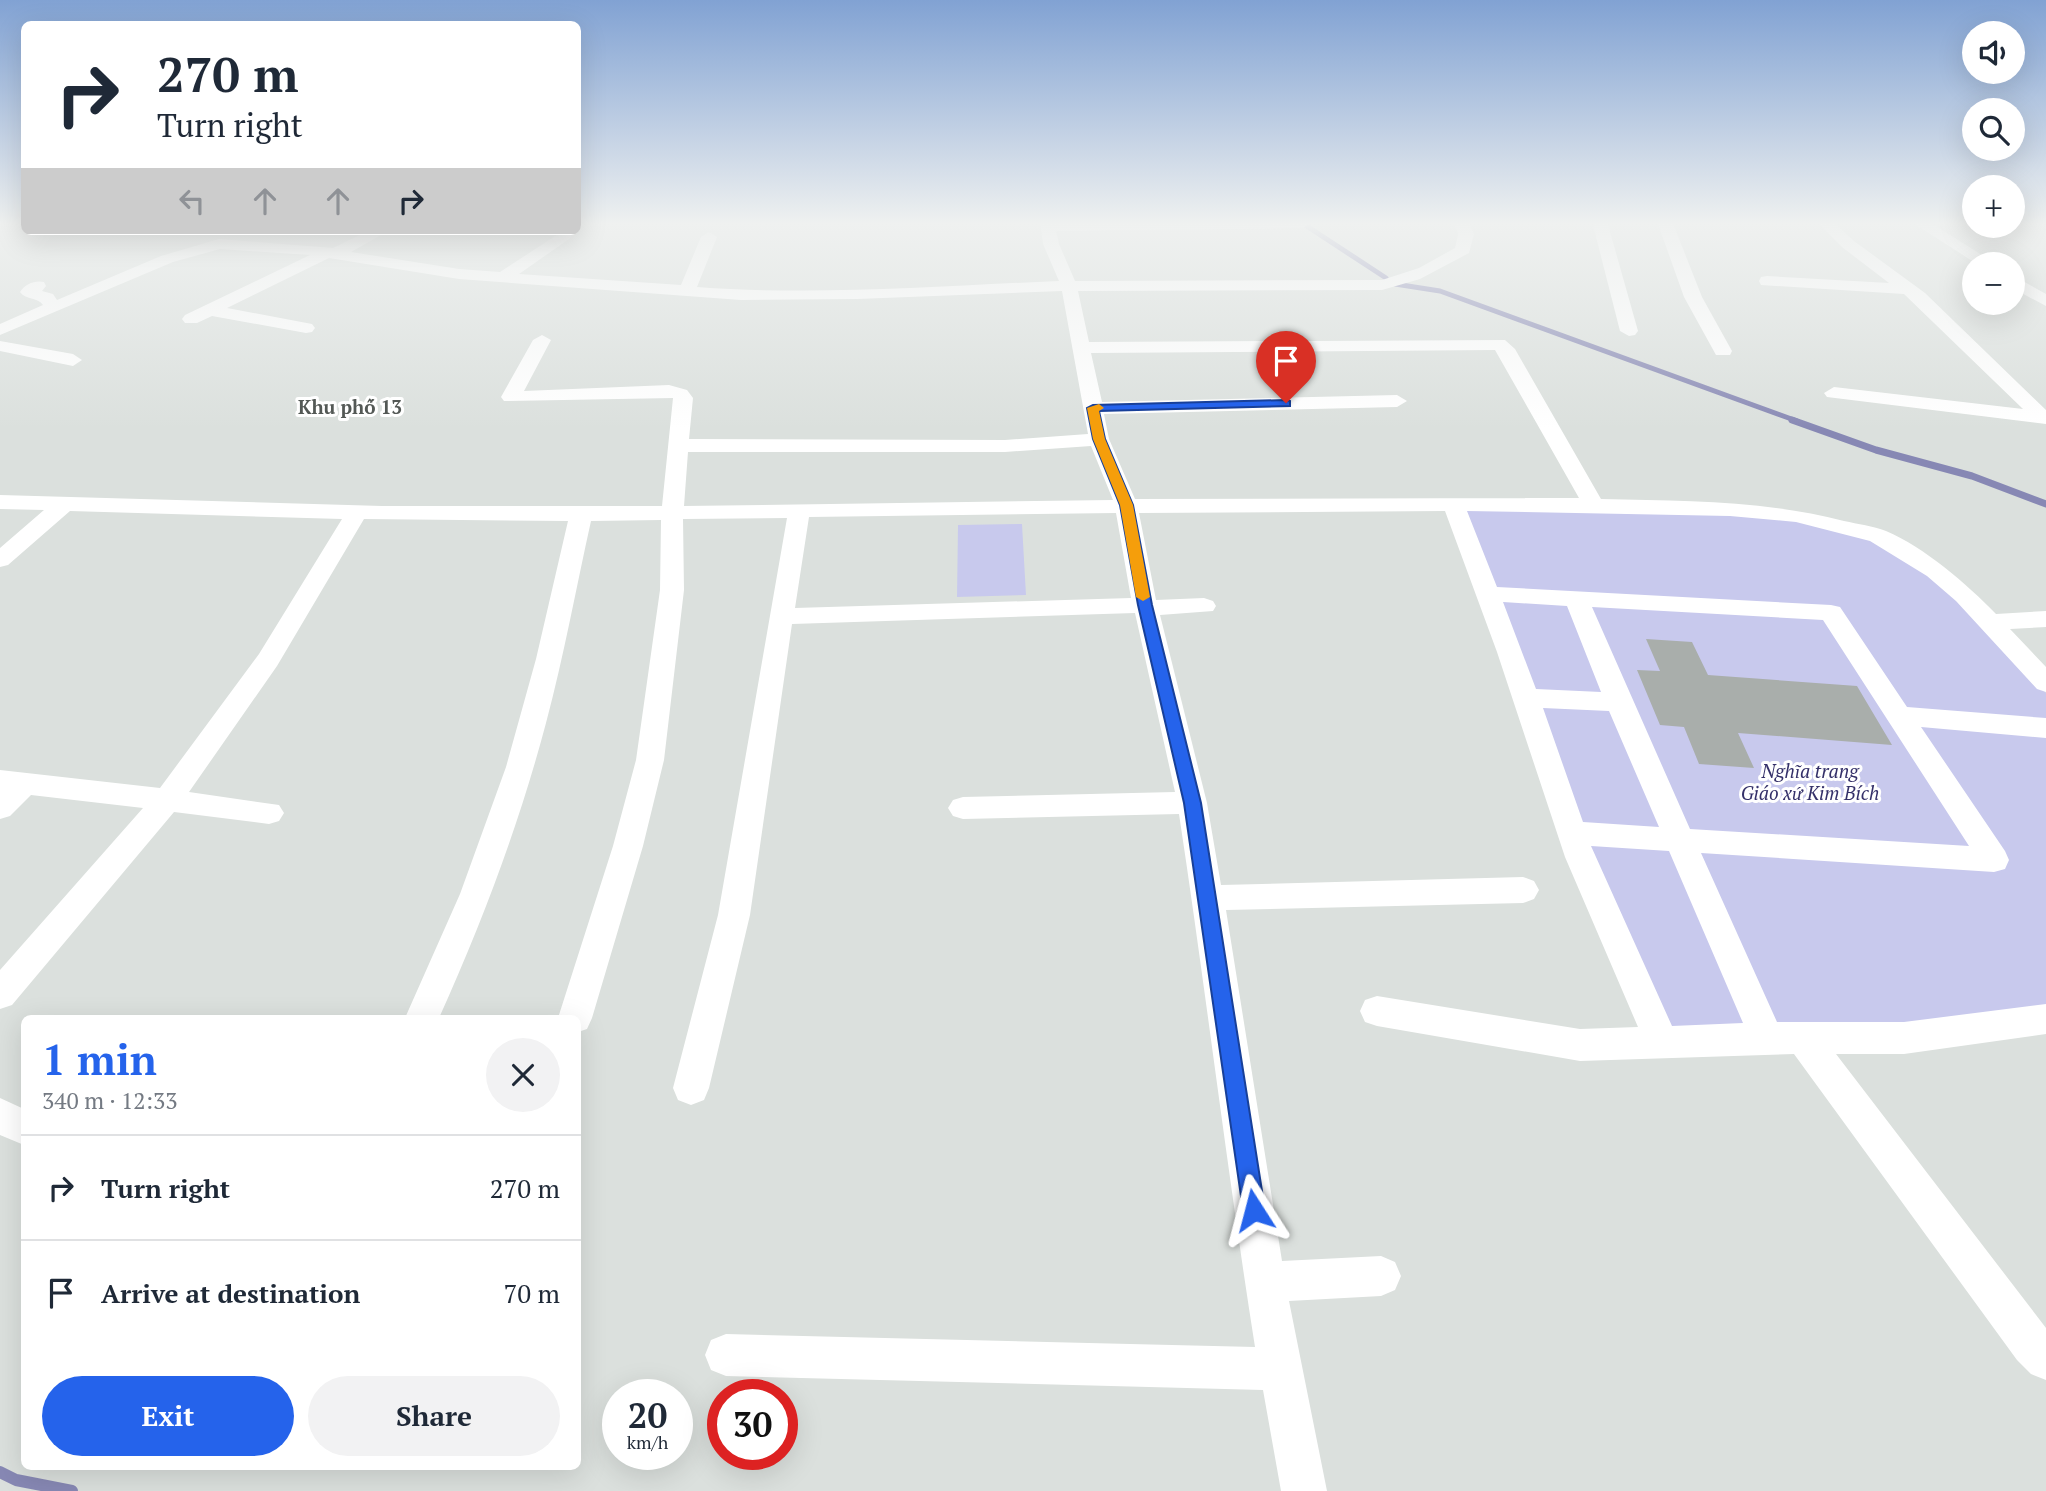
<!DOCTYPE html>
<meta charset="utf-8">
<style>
body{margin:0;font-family:"PT Serif",serif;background:#f2f2f3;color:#1f2937;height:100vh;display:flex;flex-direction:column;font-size:26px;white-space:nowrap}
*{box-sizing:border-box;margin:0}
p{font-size:23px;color:#747a83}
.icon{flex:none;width:38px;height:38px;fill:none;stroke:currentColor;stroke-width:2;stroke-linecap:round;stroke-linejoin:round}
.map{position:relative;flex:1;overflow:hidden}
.sheet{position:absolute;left:21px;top:1015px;width:560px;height:455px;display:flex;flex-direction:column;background:#fff;border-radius:10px;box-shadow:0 7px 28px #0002}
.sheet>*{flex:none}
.top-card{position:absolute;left:21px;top:21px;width:560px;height:214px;border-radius:10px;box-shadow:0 7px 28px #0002;background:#fff;color:#1f2937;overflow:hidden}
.fabs{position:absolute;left:1962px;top:21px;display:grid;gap:14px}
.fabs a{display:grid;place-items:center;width:63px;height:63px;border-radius:50%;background:#fff;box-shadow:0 7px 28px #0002;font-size:35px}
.speed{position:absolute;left:602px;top:1379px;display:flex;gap:14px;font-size:35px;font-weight:700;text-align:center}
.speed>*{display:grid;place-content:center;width:91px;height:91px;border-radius:50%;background:#fff;box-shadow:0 7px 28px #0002;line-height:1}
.speed small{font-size:18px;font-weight:400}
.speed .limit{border:10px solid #d22;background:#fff;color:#111}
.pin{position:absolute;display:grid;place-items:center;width:60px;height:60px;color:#fff;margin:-72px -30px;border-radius:50% 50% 50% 0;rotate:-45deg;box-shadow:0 0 7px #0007}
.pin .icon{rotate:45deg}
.me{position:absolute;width:77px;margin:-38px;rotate:351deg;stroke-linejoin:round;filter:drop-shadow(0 0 5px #0008)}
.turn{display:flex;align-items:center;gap:24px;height:147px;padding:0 21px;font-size:32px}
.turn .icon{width:91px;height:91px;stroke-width:2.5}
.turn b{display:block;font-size:49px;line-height:60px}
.lanes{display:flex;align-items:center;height:66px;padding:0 21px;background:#0003;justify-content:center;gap:35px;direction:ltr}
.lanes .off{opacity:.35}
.round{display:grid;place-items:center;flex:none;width:74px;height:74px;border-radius:37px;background:#f2f2f3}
.head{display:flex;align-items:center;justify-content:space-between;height:119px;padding:0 21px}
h1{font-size:42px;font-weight:700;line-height:52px;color:#2563eb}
.button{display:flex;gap:14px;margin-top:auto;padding:14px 21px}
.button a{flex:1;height:80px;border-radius:42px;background:#2563eb;color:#fff;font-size:28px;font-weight:700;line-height:80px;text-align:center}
.button a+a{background:#f2f2f3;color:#1f2937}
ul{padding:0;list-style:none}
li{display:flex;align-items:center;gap:21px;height:105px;padding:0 21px;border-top:2px solid #e0e1e3}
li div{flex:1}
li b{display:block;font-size:26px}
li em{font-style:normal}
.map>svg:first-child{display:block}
</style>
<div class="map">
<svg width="2046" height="1491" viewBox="0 0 2046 1491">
<rect width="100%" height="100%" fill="#dbe0dd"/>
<g fill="#c8c9ed">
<path d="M1463 508 1597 509 1796 519 1874 539 1930 573 1997 637 2046 693V1006L1895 1026 1664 1031 1586 855Z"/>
<path d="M1022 524 1026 595 957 597 958 525Z"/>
</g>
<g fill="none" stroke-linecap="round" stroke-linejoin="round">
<g stroke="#8788b4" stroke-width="5">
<path d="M1299 221 1386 278"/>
<path d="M1395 284 1440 291 1797 421"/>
</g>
<path stroke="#8788b4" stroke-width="7" d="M1792 420 1876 450 1972 476 2046 504"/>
<path stroke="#8788b4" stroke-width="12" d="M0 1472 16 1480 72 1491"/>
</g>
<path fill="#a9aeab" d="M1646 639 1692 642 1708 675 1857 686 1892 745 1738 733 1754 768 1699 764 1684 727 1660 725 1637 670 1660 671Z"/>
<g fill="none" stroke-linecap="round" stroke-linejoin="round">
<g fill="#fff" fill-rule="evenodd">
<path d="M1040 221H1309L1311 223 1303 228 1056 231 1059 244 1075 281 1382 280 1419 268 1455 248 1458 234 1453 221H1468L1474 234 1469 253 1420 279 1382 290 1078 291 1089 342 1505 340 1515 349 1601 499C1685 501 1763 500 1844 521 1858 524 1873 526 1886 531 1924 547 1967 584 1996 614L2046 611V627L2010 629 2046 667V692L2037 689 1956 601 1927 576 1870 541 1796 522 1730 516 1467 511 1497 587 1831 605 1840 607 1907 707 2046 718V738L1921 727 2005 851 2009 860 2005 869 1994 872 1701 853 1777 1022H1904L2046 1004V1034L1904 1054H1836L2046 1328V1380L2031 1374 2017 1360 1794 1054 1580 1061 1377 1026 1365 1022 1360 1011 1365 1000 1377 996 1580 1029 1638 1027 1565 857 1497 652 1445 511 1139 513 1156 600 1204 598 1213 601 1216 606 1213 611 1160 615 1207 803 1221 885 1523 877 1534 881 1539 890 1534 899 1523 903 1226 910 1282 1261 1381 1256 1395 1262 1401 1276 1395 1290 1381 1296 1289 1301 1327 1491H1281L1263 1390 726 1376 711 1370 705 1355 711 1340 726 1334 1255 1347C1227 1170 1206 992 1179 814L963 819 953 816 948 808 953 800 963 797 1175 792 1135 613 792 624 750 915 709 1088 704 1100 691 1105 678 1100 673 1088 718 915 787 518 683 519 684 590 664 760 643 846 592 1018 587 1029 578 1032V1018H558L613 846 636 760 660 590 661 520 591 521C576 588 564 656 546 723 519 825 482 923 439 1018H405L460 894 506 767 536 659 568 521 364 519 277 666 189 792 279 805 284 813 279 821 269 824 174 812 12 1005 0 1009V970L143 808 31 795 10 816 0 819V770L160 788 259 654 342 519 70 511 8 565 0 567V548L44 510 0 509V495L382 506H662L673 398 504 401 501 397 533 340 542 335 551 340 524 391 669 385 687 390 693 398 689 439 1005 440 1088 434 1062 291 857 299 741 300 459 279 329 258 227 308 312 324 315 328 312 332 306 333 212 316 197 323H185L182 319 185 315 310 255 220 249 173 262 0 335V324L43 305C38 297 25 300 20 292 25 284 35 280 44 282L46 286 42 291 53 294 57 300 161 256 219 239 333 248 368 231H388L351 252 459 269 500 272 563 231 571 236 569 239 519 274 681 285 701 237 709 232 717 237 697 287C817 296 939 286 1059 281L1043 244ZM1495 350 1579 498 1135 499 1109 439 1104 414 1397 407 1407 401 1397 395 1102 402 1091 353ZM1091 446 1113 500 684 506 688 452H1005ZM1116 513 1131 598 795 608 809 517ZM1503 602 1567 606 1601 692 1536 689ZM1592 607 1823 620 1969 846 1690 829ZM1543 708 1609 711 1659 827 1583 822ZM1591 846 1669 851 1743 1023 1672 1026Z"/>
<path d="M1592 221H1607L1638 331 1635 335 1629 336 1620 331Z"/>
<path d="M1657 221H1672L1702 297 1732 351 1730 355H1716L1684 297Z"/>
<path d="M1816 221H1832L1854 241 1925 293 2046 410V424L1827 397 1824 393 1834 387 2023 409 1904 294 1761 285 1759 281 1761 277 1767 276 1889 283 1842 247Z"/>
<path d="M1910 221H1928L1996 264H1977Z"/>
<path d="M2012 275 2046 294V306L2012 288Z"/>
<path d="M0 341 73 354 82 360 73 366 0 351Z"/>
<path d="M0 1098 24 1109V1145L0 1135Z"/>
</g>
</g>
<linearGradient id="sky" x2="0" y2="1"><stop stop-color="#81a2d3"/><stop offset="0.52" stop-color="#eff1f0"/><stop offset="1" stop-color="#eff1f0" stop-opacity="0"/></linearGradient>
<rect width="2046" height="429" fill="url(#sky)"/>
<path fill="#2563eb" stroke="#184099" stroke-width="2" d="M1286 400 1290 401V406L1099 411 1105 439 1133 505 1152 605 1201 803 1265 1210 1262 1218 1254 1221 1246 1218 1243 1210 1184 803 1138 605 1120 505 1093 439 1087 408 1093 405Z"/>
<path fill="#f59e0b" d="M1099 404 1104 408 1099 411 1105 439 1133 505 1150 597 1143 601 1136 597 1120 505 1093 439 1087 408Z"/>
<g text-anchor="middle" stroke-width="6" stroke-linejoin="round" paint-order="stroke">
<g font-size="19" font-weight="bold" fill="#535855" stroke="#fff">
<text x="350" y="414">Khu phố 13</text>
</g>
<g font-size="19" font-style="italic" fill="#343069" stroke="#fff">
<text x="1810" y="778">Nghĩa trang<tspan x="1810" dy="22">Giáo xứ Kim Bích</tspan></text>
</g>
</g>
</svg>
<div class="fabs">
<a><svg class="icon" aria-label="sound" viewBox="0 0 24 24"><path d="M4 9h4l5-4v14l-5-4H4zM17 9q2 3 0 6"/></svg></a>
<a><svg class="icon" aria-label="search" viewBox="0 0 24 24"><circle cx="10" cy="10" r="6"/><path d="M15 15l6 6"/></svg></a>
<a>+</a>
<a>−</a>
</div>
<div class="speed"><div>20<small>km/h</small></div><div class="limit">30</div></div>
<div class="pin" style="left:1286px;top:403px;background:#d93025"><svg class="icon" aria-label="arrive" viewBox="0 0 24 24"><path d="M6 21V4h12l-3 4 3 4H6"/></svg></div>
<svg class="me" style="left:1254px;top:1210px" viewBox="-20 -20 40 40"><path d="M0-17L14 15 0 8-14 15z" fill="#2563eb" stroke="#fff" stroke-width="4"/></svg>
<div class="top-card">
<div class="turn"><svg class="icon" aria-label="right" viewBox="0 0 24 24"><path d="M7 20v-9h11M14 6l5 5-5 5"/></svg><div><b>270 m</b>Turn right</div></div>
<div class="lanes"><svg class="icon off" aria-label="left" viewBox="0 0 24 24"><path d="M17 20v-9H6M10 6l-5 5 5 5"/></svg><svg class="icon off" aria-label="ahead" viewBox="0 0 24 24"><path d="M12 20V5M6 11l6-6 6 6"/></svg><svg class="icon off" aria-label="ahead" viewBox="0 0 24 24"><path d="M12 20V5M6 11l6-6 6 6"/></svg><svg class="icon" aria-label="right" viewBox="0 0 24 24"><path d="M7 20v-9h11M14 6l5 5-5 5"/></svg></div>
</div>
<section class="sheet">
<div class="head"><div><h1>1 min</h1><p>340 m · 12:33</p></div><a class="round"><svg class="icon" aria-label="close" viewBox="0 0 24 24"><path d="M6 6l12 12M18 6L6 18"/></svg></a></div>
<ul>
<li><svg class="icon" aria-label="right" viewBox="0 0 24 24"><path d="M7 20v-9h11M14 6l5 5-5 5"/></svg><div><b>Turn right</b></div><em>270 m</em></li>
<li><svg class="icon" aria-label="arrive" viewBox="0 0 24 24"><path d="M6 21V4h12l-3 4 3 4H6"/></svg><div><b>Arrive at destination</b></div><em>70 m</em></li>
</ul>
<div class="button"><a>Exit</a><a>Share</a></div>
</section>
</div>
